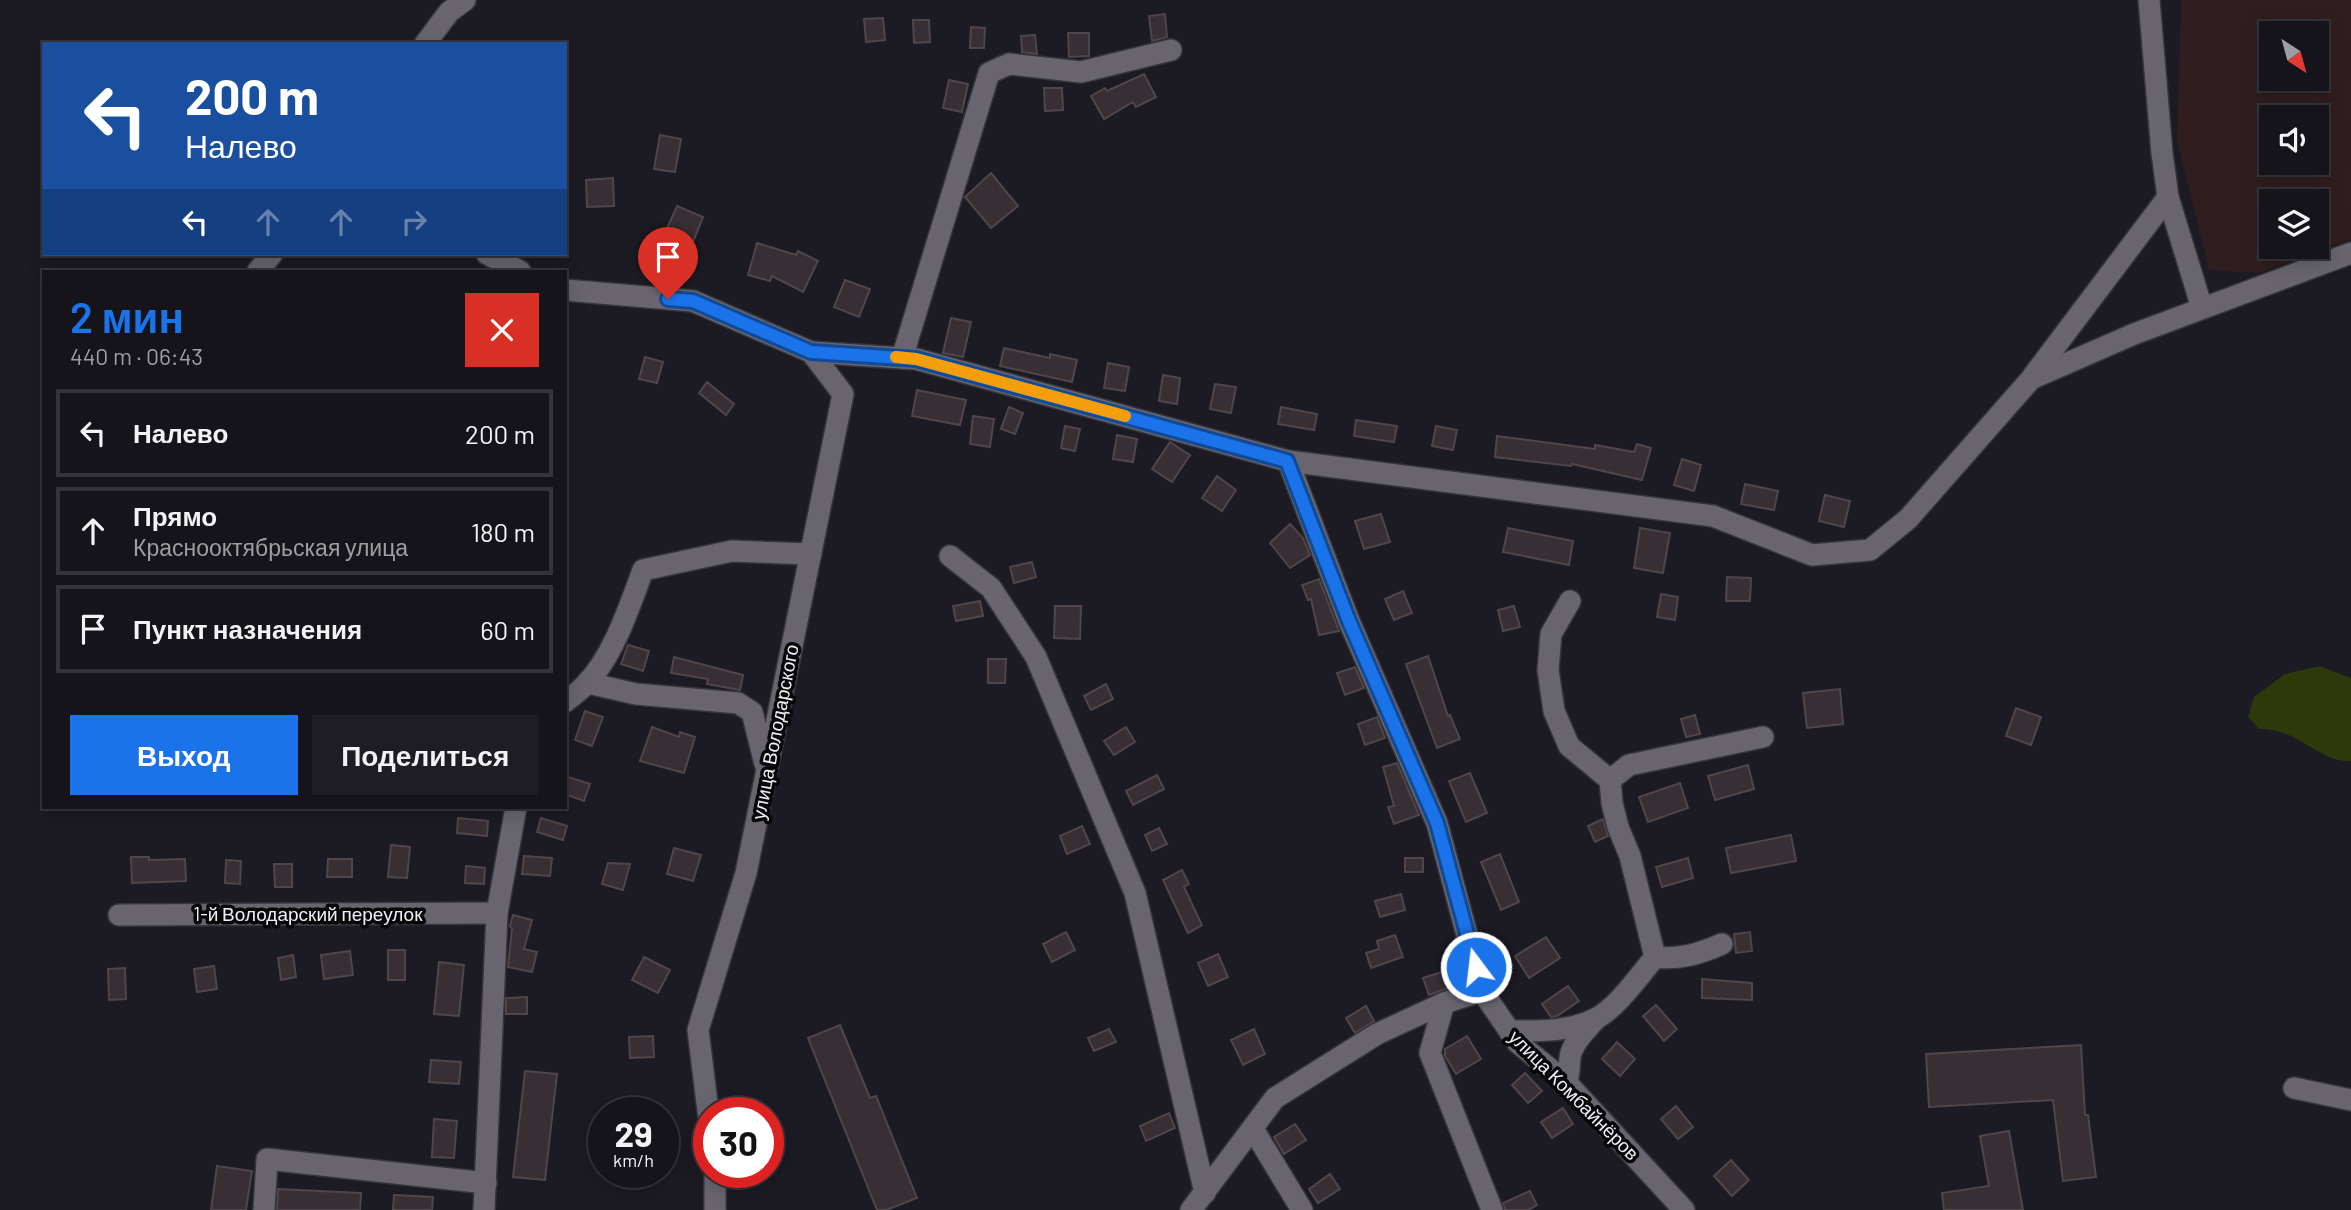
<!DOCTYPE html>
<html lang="ru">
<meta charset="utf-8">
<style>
body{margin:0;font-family:Barlow,sans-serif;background:#1e1d23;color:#f1f3f6;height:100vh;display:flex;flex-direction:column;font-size:26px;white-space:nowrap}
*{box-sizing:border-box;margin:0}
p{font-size:23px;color:#9d9ea2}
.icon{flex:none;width:38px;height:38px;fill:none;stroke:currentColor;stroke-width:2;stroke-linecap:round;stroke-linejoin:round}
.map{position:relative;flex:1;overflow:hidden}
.side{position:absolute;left:42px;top:270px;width:525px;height:539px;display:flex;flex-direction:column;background:#15141a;border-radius:0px;box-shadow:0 4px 18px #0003,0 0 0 2px #343339}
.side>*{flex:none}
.hud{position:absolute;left:42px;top:42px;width:525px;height:214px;border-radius:0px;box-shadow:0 4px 18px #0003,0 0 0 2px #343339;background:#1a4fa0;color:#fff;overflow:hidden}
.needle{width:46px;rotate:144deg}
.controls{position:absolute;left:2259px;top:21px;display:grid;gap:14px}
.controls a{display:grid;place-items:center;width:70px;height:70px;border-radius:0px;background:#15141a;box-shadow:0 4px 18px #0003,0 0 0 2px #343339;font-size:35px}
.speed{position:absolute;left:588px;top:1097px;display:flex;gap:14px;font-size:35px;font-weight:700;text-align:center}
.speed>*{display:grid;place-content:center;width:91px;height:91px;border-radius:50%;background:#15141a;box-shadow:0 4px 18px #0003,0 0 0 2px #343339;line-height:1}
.speed small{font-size:18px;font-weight:400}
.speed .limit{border:10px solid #d22;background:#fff;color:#111}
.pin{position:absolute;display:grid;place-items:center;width:60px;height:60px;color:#fff;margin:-72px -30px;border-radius:50% 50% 50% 0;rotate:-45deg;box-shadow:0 0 7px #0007}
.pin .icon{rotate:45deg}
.me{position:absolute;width:77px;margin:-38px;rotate:345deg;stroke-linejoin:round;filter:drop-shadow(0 0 5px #0008)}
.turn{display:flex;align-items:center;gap:24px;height:147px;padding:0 28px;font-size:32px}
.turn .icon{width:91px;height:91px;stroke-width:2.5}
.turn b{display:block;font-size:49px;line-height:60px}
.lanes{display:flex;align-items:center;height:66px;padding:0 28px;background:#0003;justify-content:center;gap:35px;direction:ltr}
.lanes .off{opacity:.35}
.round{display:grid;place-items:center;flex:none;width:74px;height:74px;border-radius:0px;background:#1e1d23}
.head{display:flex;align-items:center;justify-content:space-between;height:119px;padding:0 28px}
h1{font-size:42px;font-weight:600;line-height:52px;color:#1a73e8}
.button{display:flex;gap:14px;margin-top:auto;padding:14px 28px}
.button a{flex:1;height:80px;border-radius:0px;background:#1a73e8;color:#fff;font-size:28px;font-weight:600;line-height:80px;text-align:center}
.button a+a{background:#1e1d23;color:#f1f3f6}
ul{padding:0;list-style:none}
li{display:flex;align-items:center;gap:21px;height:88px;margin:0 14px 10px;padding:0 14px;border:4px solid #343339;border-radius:0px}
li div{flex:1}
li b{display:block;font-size:26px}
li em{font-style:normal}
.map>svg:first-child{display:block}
</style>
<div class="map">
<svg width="2351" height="1210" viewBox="0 0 2351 1210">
<rect width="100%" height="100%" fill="#1c1a22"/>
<path fill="#301d1f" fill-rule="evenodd" d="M2181 0H2351V239L2258 273 2209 270 2177 141ZM2272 33H2317V79H2272ZM2272 117H2317V163H2272ZM2272 201H2317V247H2272Z"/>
<path fill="#2d390b" d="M2320 666 2351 678V761C2321 764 2296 727 2259 729L2248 717 2254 697 2285 674Z"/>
<g fill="#372f33" stroke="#4f464b" stroke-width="2">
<path d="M1165 14 1167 37 1152 41 1149 16Z"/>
<path d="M883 18 885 40 866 42 864 19Z"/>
<path d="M913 20H929L930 42 914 43Z"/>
<path d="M971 27 985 28 984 48H970Z"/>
<path d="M1068 33H1089V56L1069 57Z"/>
<path d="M1035 35 1037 54 1022 52 1021 36Z"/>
<path d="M1144 74 1156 97 1136 107 1133 102 1104 119 1091 96 1105 88 1107 91Z"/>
<path d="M949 80 968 84 962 112 943 108Z"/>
<path d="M1044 88H1062L1063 110 1045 111Z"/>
<path d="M660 135 681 139 675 172 654 169Z"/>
<path d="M991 173 1018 206 991 228 965 197Z"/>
<path d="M613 178 614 206 587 207 586 180Z"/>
<path d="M677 206 703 217 691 247 664 235Z"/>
<path d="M757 243 796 255 798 251 818 261 803 292 772 276 770 281 748 275Z"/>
<path d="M845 280 870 289 859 317 834 307Z"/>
<path d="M951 318 971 322 963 357 943 353Z"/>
<path d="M1004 348 1050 358V354L1077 360 1072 382 1000 366Z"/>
<path d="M645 357 663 362 657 383 639 379Z"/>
<path d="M1108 363 1129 367 1125 391 1104 388Z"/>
<path d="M1163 375 1180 378 1177 404 1159 401Z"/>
<path d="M707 382 734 404 726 415 699 393Z"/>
<path d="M1215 384 1236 387 1231 413 1210 409Z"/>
<path d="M917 390 966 400 960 425 912 416Z"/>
<path d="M1009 407 1023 413 1015 434 1001 429Z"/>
<path d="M1281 407 1317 414 1314 430 1278 424Z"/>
<path d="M973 416 994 419 990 447 970 444Z"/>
<path d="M1356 420 1397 426 1394 442 1354 436Z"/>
<path d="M1065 426 1080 429 1075 451 1061 448Z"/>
<path d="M1436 426 1457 430 1453 450 1432 446Z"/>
<path d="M1117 435 1137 439 1133 462 1113 459Z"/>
<path d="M1497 436 1595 449V445L1634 452 1637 444 1651 448 1642 480 1572 464 1571 466 1495 457Z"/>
<path d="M1170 442 1190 455 1172 482 1152 469Z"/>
<path d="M1682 459 1701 465 1694 491 1674 485Z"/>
<path d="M1217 476 1236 490 1222 511 1202 498Z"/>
<path d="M1745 484 1778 491 1774 510 1741 504Z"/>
<path d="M1825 495 1850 501 1844 527 1819 521Z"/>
<path d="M1381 514 1390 542 1364 549 1355 521Z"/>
<path d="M1290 524 1303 538 1310 555 1290 568 1270 543Z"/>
<path d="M1508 528 1573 541 1569 565 1503 552Z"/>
<path d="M1640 528 1670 533 1663 573 1634 568Z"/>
<path d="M1032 562 1036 577 1014 583 1010 567Z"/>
<path d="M1727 577 1751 578 1750 601H1726Z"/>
<path d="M1319 579 1339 631 1319 635 1311 599 1308 600 1302 585Z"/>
<path d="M1403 591 1412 613 1394 620 1385 599Z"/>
<path d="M1661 594 1678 597 1675 620 1657 617Z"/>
<path d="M980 601 983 616 956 621 953 606Z"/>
<path d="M1055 606H1081L1080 639 1054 638Z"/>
<path d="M1514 606 1520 627 1503 631 1498 610Z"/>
<path d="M628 645 649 651 643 671 621 664Z"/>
<path d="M1428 656 1448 716 1450 715 1460 739 1437 748 1406 664Z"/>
<path d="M674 657 743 675 740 690 707 684 708 679 671 673Z"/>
<path d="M988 659H1006L1005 683H988Z"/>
<path d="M1355 667 1364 688 1345 695 1337 673Z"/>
<path d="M1106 684 1113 699 1091 710 1084 696Z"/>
<path d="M1840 689 1843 724 1807 728 1803 693Z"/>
<path d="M2016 708 2041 717 2031 745 2006 736Z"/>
<path d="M585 711 603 717 592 746 575 740Z"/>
<path d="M1695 715 1700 734 1686 737 1681 719Z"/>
<path d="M1377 717 1385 738 1365 745 1358 724Z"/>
<path d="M652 727 679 737 680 732 695 737 684 773 640 761Z"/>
<path d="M1126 727 1135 742 1114 755 1104 741Z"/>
<path d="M1397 763 1419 815 1394 824 1388 807 1394 806 1383 767Z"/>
<path d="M1748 765 1754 789 1715 800 1708 776Z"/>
<path d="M1470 773 1487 813 1466 822 1449 781Z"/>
<path d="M1157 775 1164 789 1133 805 1126 791Z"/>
<path d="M565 776 590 784 584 801 565 794Z"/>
<path d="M1680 783 1688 808 1648 822 1639 797Z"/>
<path d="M458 818 488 821 487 836 457 833Z"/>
<path d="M541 818 567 826 563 840 537 832Z"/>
<path d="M1603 819 1608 836 1595 842 1588 826Z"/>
<path d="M1082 826 1090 844 1067 854 1060 836Z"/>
<path d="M1159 828 1167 844 1152 851 1145 835Z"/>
<path d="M1791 835 1796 861 1731 873 1726 848Z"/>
<path d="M391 845 410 847 407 878 388 877Z"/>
<path d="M674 848 701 855 693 881 667 874Z"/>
<path d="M1500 854 1519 902 1501 910 1481 862Z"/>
<path d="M524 856 552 858 550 876 522 874Z"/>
<path d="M131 857H149V860L185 859 186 881 132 883Z"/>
<rect x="1405" y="858" width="18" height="14"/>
<path d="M1688 858 1693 878 1662 887 1656 867Z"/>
<path d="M328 859H352V877H327Z"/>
<path d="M226 860 241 861 240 884 225 883Z"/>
<path d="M608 863 630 864 623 890 602 884Z"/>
<path d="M274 864H292V887H275Z"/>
<path d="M466 866 485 868 484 884 465 883Z"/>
<path d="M1182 870 1189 884 1184 887 1202 925 1188 933 1163 880Z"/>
<path d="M1401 894 1405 910 1380 917 1375 901Z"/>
<path d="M513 915 532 920 524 949 537 952 532 972 508 967 512 929 510 926Z"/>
<path d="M1066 932 1075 950 1052 962 1043 944Z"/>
<path d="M1750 932 1752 951 1736 953 1734 934Z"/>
<path d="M1395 935 1403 957 1371 968 1366 953 1379 949 1377 941Z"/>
<path d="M1546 937 1560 958 1529 978 1515 956Z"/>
<rect x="388" y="950" width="17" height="30"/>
<path d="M350 951 353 975 324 979 321 955Z"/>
<path d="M1218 954 1228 977 1208 986 1198 963Z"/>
<path d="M293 955 296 977 281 980 278 958Z"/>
<path d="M644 957 670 970 658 993 632 980Z"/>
<path d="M439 962 464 965 459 1016 434 1014Z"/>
<path d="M214 966 217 989 197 992 194 969Z"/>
<path d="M125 968 126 999 109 1000 108 969Z"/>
<path d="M1451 969 1457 985 1429 995 1423 978Z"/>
<path d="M1702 979 1752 983V1000L1702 998Z"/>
<path d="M1568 986 1579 1001 1557 1016 1551 1017 1542 1004Z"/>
<path d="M527 997V1014H506V998Z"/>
<path d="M1656 1005 1677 1029 1664 1041 1643 1016Z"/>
<path d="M1366 1006 1374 1021 1355 1033 1346 1018Z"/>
<path d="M840 1025 870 1098 876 1096 917 1198 886 1210H877L808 1038Z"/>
<path d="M1109 1029 1116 1042 1094 1051 1088 1038Z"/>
<path d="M1254 1029 1265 1054 1243 1065 1231 1040Z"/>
<path d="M653 1036 654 1057 630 1058 629 1037Z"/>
<path d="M1467 1036 1481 1059 1456 1074 1445 1056V1049Z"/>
<path d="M1617 1042 1635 1059 1620 1076 1602 1059Z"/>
<path d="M2081 1045 2085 1115H2088L2096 1177 2063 1181 2053 1100 1929 1107 1926 1054Z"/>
<path d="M431 1060 461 1062 459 1084 429 1082Z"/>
<path d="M525 1071 557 1074 545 1180 513 1177Z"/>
<path d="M1525 1073 1542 1091 1528 1103 1512 1085Z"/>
<path d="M1676 1106 1693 1127 1678 1139 1661 1119Z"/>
<path d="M1563 1108 1573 1124 1552 1138 1541 1122Z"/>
<path d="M1169 1113 1175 1128 1146 1141 1140 1126Z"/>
<path d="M434 1119 457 1121 454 1158 432 1157Z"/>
<path d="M1295 1124 1306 1140 1284 1154 1274 1137Z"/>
<path d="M2009 1131 2023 1210H1944L1942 1193 1989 1186 1980 1136Z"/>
<path d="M1731 1160 1749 1180 1732 1196 1714 1176Z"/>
<path d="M217 1166 252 1171 246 1210H211Z"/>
<path d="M1330 1174 1340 1189 1318 1203 1309 1189Z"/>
<path d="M278 1189 361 1193 360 1210H277Z"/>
<path d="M1530 1191 1537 1205 1528 1210H1505L1503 1203Z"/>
<path d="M394 1195 433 1197 432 1210H393Z"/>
</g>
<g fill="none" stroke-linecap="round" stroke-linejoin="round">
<defs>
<g id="minor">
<path d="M2149 0 2162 153 2168 197"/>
<path d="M425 44 449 12 465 0"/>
<path d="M487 254 520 271"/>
<path d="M258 271 272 254"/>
<path d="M565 290 693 301 811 352 916 359 1288 461 1713 516 1812 555 1870 550 1908 519 2031 379 2134 334 2351 253"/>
<path d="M902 358 989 73 1009 64 1081 72 1171 50"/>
<path d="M2033 376 2168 197 2202 308"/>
<path d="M1288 461 1349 621 1437 823 1482 991 1517 1042 1566 1082 1684 1210"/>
<path d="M950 556 991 588 1036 657 1135 893 1205 1193"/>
<path d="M1570 601 1551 634 1548 670 1554 711 1569 746 1610 780"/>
<path d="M588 683 636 694 738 703 752 712 765 764"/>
<path d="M565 702C572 696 580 691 586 684 613 657 630 605 643 570L732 551 811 554"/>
<path d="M119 915 497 913"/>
<path d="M1655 957C1679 960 1699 954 1722 944"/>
<path d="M1444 1003 1430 1053 1492 1210"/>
<path d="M1510 1031C1538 1031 1569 1032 1595 1019 1616 1009 1640 975 1655 957L1630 856 1618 827 1612 803 1610 780 1629 765 1763 737"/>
<path d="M1566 1082C1571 1073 1568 1063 1571 1053 1575 1040 1586 1030 1595 1020"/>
<path d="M2294 1088 2351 1100"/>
<path d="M709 1119 698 1030 746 873 843 394 811 352"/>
<path d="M1253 1129 1302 1210"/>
<path d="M264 1210 267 1159 486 1183"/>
<path d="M484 1210 497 913 516 807"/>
<path d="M715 1210V1172"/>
<path d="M1191 1210 1275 1098 1377 1034 1444 1003 1482 991"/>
</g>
</defs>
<use href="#minor" stroke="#36353a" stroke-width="24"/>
<use href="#minor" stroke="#68656e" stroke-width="21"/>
</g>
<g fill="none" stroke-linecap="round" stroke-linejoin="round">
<defs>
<path id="route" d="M668 299 693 301 811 352 916 359 1287 461 1349 621 1437 823 1476 967"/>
</defs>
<use href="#route" stroke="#114b97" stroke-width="18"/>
<use href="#route" stroke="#1a73e8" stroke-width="12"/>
<path stroke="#f59e0b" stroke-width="12" d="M896 357 916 359 1125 416"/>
</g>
<g text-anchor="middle" stroke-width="7" stroke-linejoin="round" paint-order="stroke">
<g font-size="19" fill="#f0eff4" stroke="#070609">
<text transform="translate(775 732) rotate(-79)" y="7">улица Володарского</text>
<text x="308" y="921">1-й Володарский переулок</text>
<text transform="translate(1574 1095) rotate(45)" y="7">улица Комбайнёров</text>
</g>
</g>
</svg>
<div class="controls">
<a><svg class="needle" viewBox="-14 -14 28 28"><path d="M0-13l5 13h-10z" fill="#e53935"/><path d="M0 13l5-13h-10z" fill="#9d9ea2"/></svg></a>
<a><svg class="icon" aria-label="sound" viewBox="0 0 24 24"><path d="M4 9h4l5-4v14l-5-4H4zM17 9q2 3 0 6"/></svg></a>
<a><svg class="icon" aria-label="layers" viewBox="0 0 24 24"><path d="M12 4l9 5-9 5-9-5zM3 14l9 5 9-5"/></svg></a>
</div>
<div class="speed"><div>29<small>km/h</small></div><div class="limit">30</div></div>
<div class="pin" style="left:668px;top:299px;background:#d93025"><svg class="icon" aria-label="arrive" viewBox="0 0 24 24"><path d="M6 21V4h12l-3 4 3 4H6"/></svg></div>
<svg class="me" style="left:1476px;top:967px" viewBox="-20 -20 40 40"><circle r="17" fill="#1a73e8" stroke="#fff" stroke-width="3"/><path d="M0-11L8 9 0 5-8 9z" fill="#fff"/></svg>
<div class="hud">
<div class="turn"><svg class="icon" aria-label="left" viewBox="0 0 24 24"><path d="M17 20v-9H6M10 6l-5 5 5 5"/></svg><div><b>200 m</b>Налево</div></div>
<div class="lanes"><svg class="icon" aria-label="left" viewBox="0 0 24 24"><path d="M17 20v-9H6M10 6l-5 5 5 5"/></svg><svg class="icon off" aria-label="ahead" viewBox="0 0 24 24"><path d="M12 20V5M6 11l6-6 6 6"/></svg><svg class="icon off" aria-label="ahead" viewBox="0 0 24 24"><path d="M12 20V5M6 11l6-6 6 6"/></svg><svg class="icon off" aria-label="right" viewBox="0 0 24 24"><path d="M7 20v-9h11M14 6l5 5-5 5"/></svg></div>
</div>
<section class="side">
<div class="head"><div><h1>2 мин</h1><p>440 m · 06:43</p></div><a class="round" style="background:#d93025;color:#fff"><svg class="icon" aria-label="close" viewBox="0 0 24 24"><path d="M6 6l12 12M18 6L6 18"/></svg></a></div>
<ul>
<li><svg class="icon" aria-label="left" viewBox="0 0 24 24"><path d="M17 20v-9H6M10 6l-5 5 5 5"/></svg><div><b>Налево</b></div><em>200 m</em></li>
<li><svg class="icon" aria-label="ahead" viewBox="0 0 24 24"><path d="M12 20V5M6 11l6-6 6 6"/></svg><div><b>Прямо</b><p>Краснооктябрьская улица</p></div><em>180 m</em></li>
<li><svg class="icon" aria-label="arrive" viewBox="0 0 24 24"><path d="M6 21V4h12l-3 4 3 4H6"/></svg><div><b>Пункт назначения</b></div><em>60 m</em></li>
</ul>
<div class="button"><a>Выход</a><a>Поделиться</a></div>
</section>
</div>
